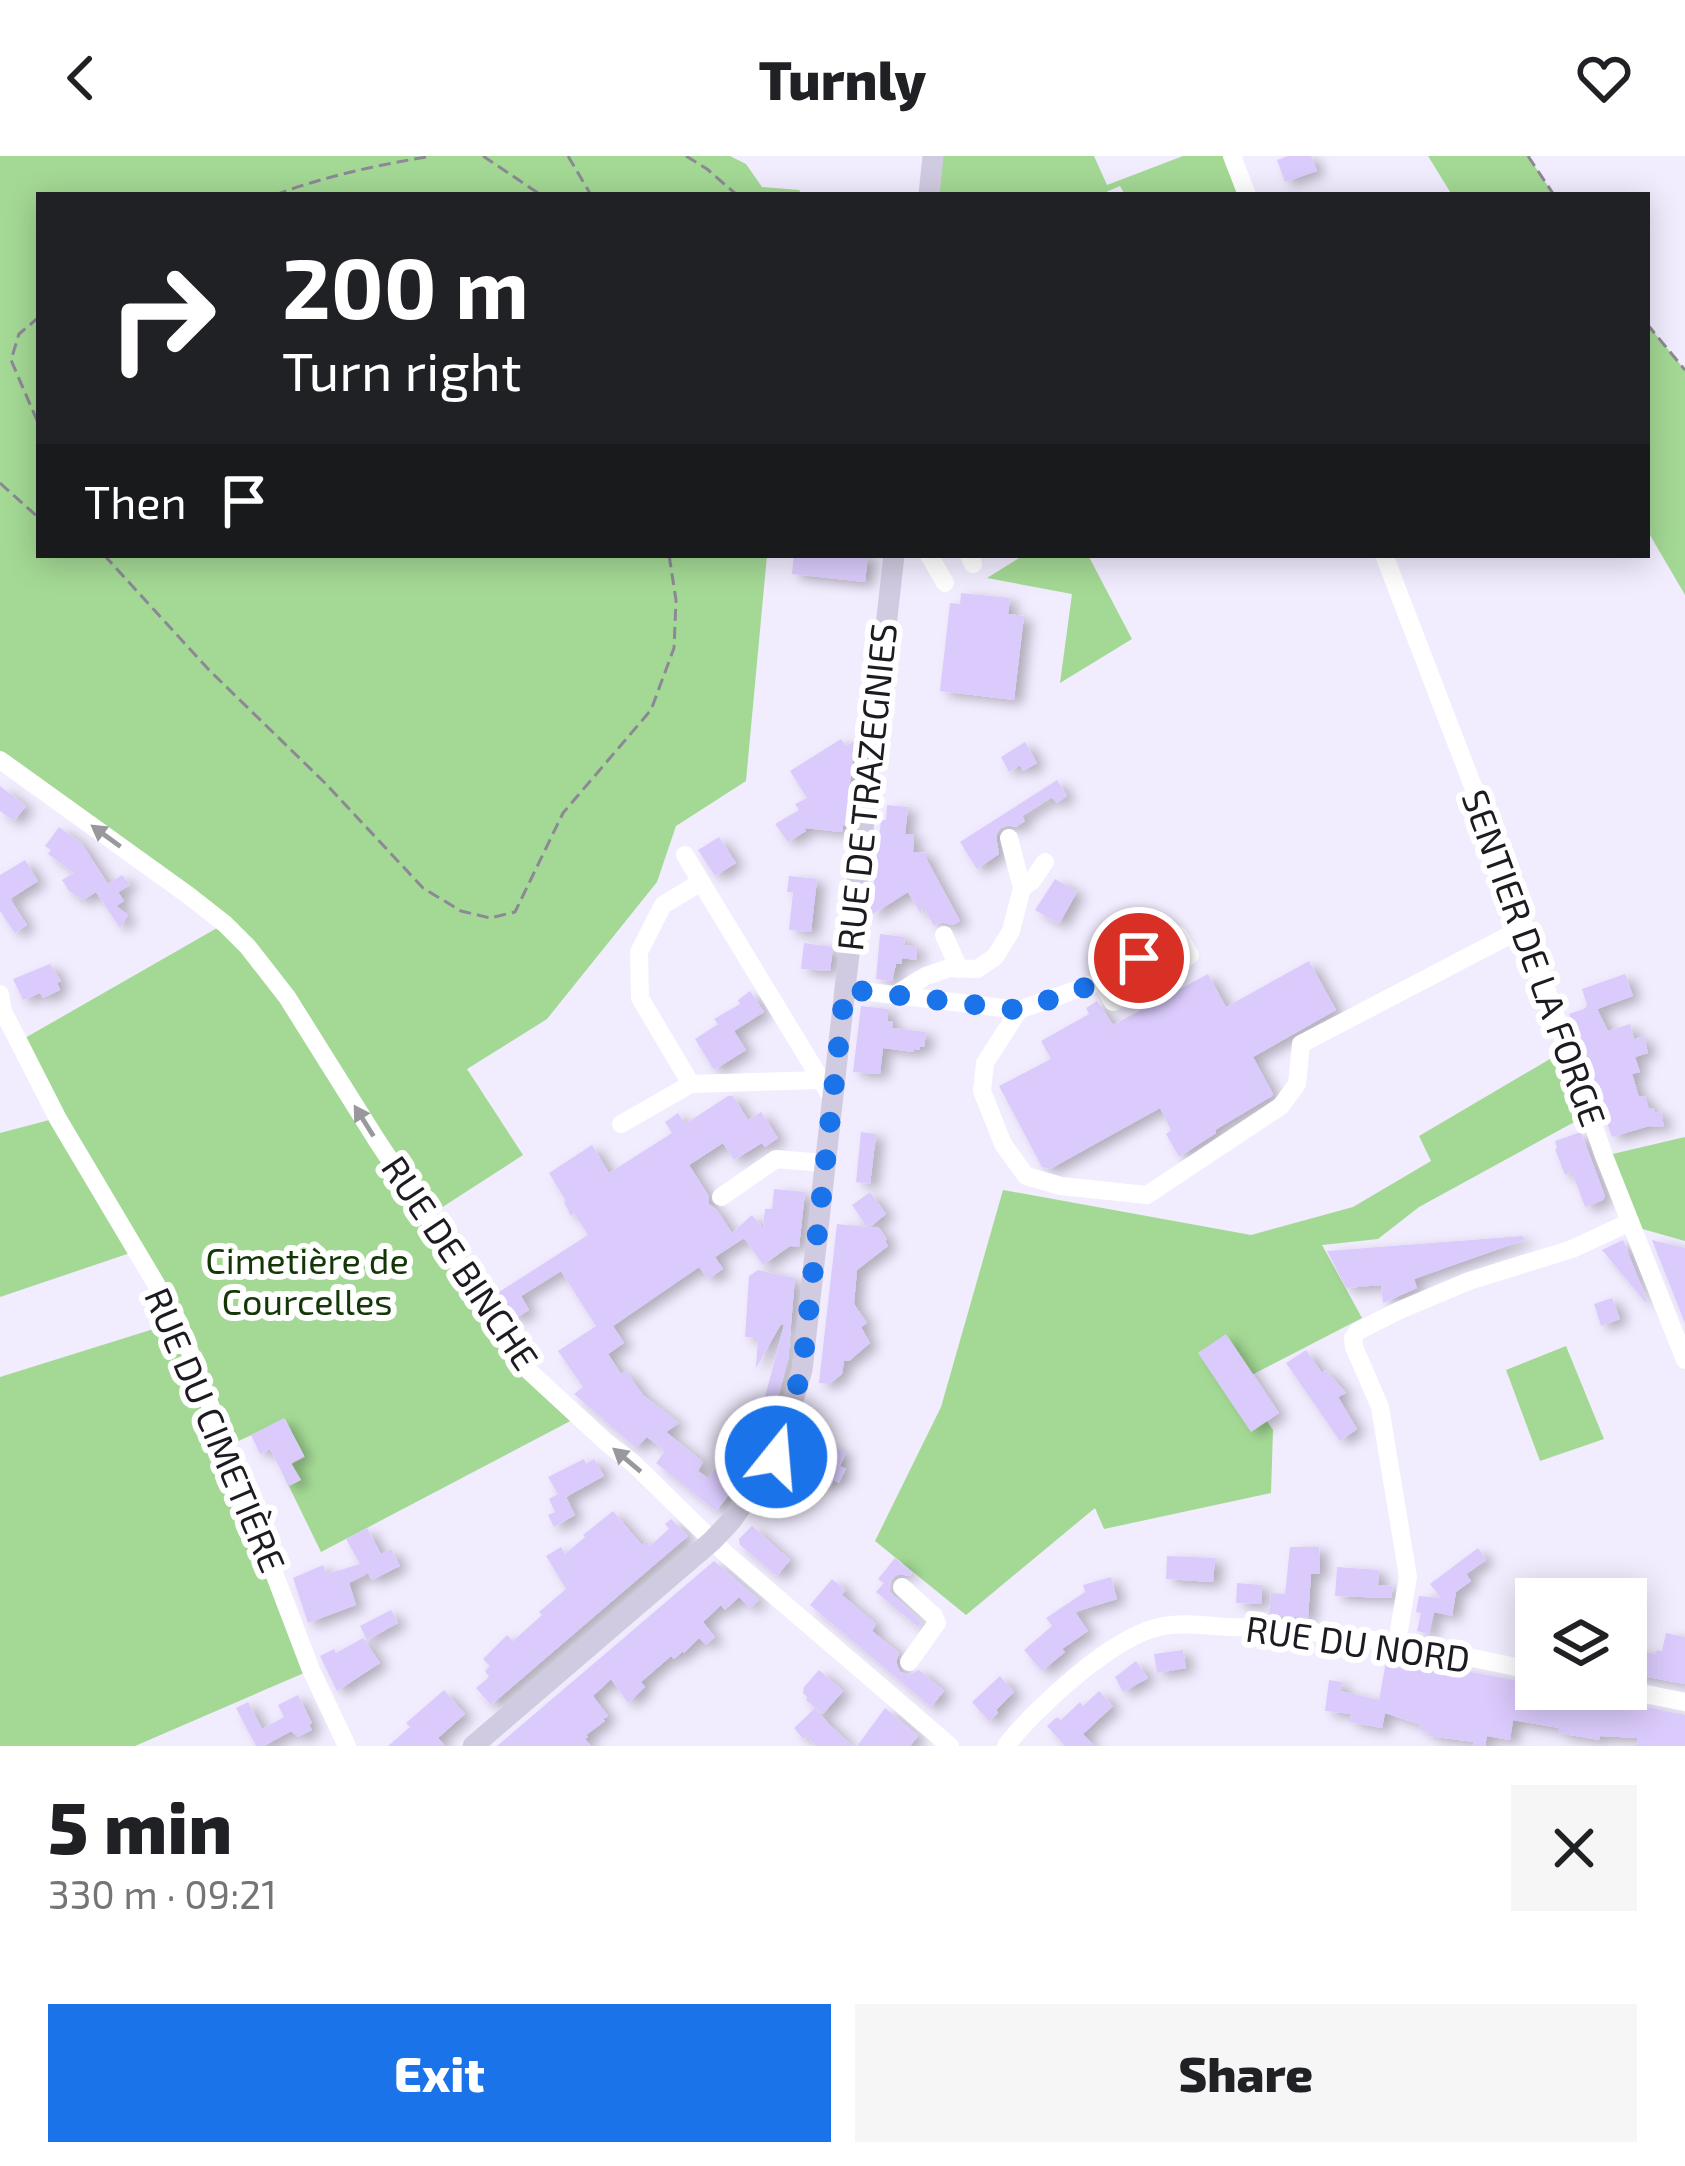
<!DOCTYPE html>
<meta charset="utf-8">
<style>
body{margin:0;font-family:"Exo 2",sans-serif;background:#f6f6f6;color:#202124;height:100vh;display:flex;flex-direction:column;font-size:45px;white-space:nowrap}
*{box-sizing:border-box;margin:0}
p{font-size:39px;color:#757577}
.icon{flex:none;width:66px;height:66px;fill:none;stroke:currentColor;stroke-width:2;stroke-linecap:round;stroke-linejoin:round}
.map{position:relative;height:1590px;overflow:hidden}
.drawer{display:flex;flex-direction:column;background:#fff;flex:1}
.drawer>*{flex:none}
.hud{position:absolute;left:36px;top:36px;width:1614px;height:366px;border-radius:0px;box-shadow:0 6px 30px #0003;background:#202124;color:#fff;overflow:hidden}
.tools{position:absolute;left:1515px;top:1422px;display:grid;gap:24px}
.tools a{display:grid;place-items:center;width:132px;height:132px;border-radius:0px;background:#fff;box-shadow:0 6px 30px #0003;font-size:60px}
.pin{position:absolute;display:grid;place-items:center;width:102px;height:102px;color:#fff;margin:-51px;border:6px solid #fff;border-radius:50%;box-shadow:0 3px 12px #0007}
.me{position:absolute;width:132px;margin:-66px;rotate:17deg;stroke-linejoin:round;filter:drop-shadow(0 0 9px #0008)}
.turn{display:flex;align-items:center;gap:42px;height:252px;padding:0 48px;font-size:54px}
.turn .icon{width:156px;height:156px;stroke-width:2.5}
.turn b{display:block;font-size:84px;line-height:102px}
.then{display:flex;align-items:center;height:114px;padding:0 48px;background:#0003;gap:24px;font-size:45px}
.round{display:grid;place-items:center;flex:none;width:126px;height:126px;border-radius:0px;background:#f6f6f6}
.overview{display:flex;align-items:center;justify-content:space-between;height:204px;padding:0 48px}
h1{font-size:72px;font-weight:800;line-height:90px}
.primary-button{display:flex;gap:24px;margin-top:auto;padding:24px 48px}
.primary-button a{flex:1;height:138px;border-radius:0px;background:#1a73e8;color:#fff;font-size:48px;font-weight:800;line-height:138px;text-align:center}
.primary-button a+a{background:#f6f6f6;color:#202124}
header{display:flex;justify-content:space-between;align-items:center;height:156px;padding:0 48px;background:#fff;font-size:54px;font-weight:800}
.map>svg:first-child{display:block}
</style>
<header><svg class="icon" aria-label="back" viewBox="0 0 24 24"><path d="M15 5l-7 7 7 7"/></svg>Turnly<svg class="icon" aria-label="heart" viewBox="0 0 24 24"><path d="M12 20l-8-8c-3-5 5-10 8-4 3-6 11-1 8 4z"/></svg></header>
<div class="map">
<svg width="1685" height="1590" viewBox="0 0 1685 1590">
<defs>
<filter id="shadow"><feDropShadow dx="8" dy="4.5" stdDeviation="6" flood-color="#0004"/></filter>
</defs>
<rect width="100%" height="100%" fill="#f1ecfe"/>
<g fill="#a4d995">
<path d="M0 0H730L746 8 762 31 800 34 799 39H39V399H767L746 625 676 670 657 726 547 863 467 913 523 999 427 1061 529 1215 578 1261 321 1396 281 1314 305 1301 285 1263 228 1290 311 1514 135 1590H0V1221L176 1166 136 1095 0 1141V977L57 962 18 886 224 768 0 604Z"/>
<path d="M933 0H1094L1107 29 1183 0H1232L1247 39H1125L1120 30 1099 39H929Z"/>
<path d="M1428 0H1528L1554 39H1452Z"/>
<path d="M1647 168 1685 214V439L1647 374Z"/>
<path d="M1024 399H1088L1132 483 1060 527 1072 438 987 422Z"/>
<path d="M1567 893 1589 958 1419 1051 1378 1083 1322 1089 1362 1162 1240 1225 1273 1274 1271 1337 1104 1373 1095 1352 966 1459 875 1385 941 1251 1003 1034 1251 1079 1353 1051 1431 1005 1419 980Z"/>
<path d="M1685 981V1085L1632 1070 1604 1000Z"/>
<path d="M1566 1190 1604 1283 1540 1305 1506 1214Z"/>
</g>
<g fill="#dbcbfd" filter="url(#shadow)">
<path d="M1288 0H1311L1317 15 1285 26 1277 4Z"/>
<path d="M794 399H868L865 426 792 418Z"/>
<path d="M961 437 1010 442 1008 458 1024 460 1014 544 940 535 950 447 960 448Z"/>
<path d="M841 583 846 590 855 585 845 670H843L842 676 804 672 806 675 788 686 775 668 799 654 795 648 807 642 790 615Z"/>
<path d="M1025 586 1037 607 1023 615 1020 609 1009 616 1001 601Z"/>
<path d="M1057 624 1067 640 1057 647 1052 641 1022 660 1025 665 1016 671 1007 669 1000 672 996 680 999 698 977 713 960 686Z"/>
<path d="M0 630 26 650 14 665 0 655Z"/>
<path d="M887 649 908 651 905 678 914 679 913 696 927 697V704L960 765 953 769 940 766 934 770 922 748 921 758 908 736 870 760 881 664H886Z"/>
<path d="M59 671 82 688 108 728 122 719 130 729 118 736 124 745 116 750 128 759 120 772 96 736 83 744 69 735 62 724 74 717 48 698 51 694 45 690Z"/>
<path d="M719 681 736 707 715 720 698 694Z"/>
<path d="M25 704 38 725 10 743 27 769 15 777 0 755V719Z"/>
<path d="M789 720 817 723 811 776 789 774 793 736H787Z"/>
<path d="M1055 723 1077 736 1059 768 1035 754Z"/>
<path d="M880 778 905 781 904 789 917 791 916 804 902 802V808H896L892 825 876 823Z"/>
<path d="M804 787 833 791 830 815 801 813Z"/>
<path d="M1309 805 1336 854 1253 901 1273 938 1272 940 1215 974 1216 977 1179 1001 1166 978 1171 974 1160 952 1050 1013 1042 1011 999 930 1051 903 1041 885 1089 858 1086 852 1097 845 1113 869 1208 818 1226 851Z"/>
<path d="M50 808 61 825 57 827 60 834 43 842 40 837 23 844 13 823Z"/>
<path d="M1625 818 1633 840 1597 853 1608 875 1630 868 1634 883 1644 880 1648 897 1635 901 1640 916 1632 918 1639 941 1645 940 1649 953 1653 952 1655 957 1661 955 1664 971 1649 970 1612 981 1569 858 1584 853 1587 849 1582 833Z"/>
<path d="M750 835 764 856 734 875 746 894 714 914 695 883 718 868 714 863 740 848 738 844Z"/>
<path d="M861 850 888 853V865L893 866 892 872 926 876 924 891H920L919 894 914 893V896L883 892 880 918 853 916Z"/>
<path d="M728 940H733L748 964 761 956 778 982 765 991 762 987 734 1004 723 987 689 1009 708 1039 709 1048 717 1054 732 1077 752 1059 763 1072 765 1053H772L774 1033 805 1036 799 1091 790 1090 763 1109 744 1082 715 1101 723 1113 708 1123 699 1111 613 1170 624 1187 608 1198 621 1218 626 1215 643 1239 679 1267 666 1276 703 1306 698 1315 708 1322 751 1266 764 1286 730 1327 735 1331 716 1355 656 1307 665 1295 647 1281 636 1292 574 1238 583 1231 558 1195 596 1170 561 1115 521 1140 529 1154 514 1163 496 1138 588 1079 574 1057 571 1060 564 1046 566 1045 549 1017 592 989 609 1017 672 977 665 966 678 957 685 968Z"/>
<path d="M861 976 876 978 870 1028 856 1026Z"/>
<path d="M1581 976 1605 1040 1603 1044 1585 1051 1572 1016 1565 1019 1555 993 1557 992 1555 985Z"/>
<path d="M870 1036 886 1058 870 1071 879 1072 887 1083 885 1085 888 1090 857 1114 854 1148 867 1167 861 1171 870 1187 849 1205H844L842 1218 829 1228 819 1227 837 1068 867 1071 852 1049Z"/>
<path d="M1523 1080 1524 1084 1414 1123 1417 1132 1383 1147 1381 1129 1346 1132 1327 1095Z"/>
<path d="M1623 1084 1647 1145 1645 1146 1602 1094Z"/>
<path d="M1652 1084 1685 1092V1167Z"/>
<path d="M758 1114 795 1122 788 1204 777 1244 765 1241 784 1169 781 1168 756 1212 758 1182 745 1181 749 1120Z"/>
<path d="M1612 1142 1620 1163 1601 1170 1594 1148Z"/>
<path d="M1226 1178 1279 1257 1251 1276 1198 1197Z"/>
<path d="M1306 1194 1322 1217 1326 1214 1346 1237 1338 1241 1357 1273 1340 1285 1286 1207Z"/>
<path d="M284 1262 304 1300 291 1307 301 1324 289 1330 270 1293 260 1298 251 1279Z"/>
<path d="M806 1283 826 1291 827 1288 846 1297 840 1310 846 1313 839 1327 833 1324 831 1331 811 1322 815 1315 796 1306Z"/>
<path d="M584 1303 586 1308 594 1303 604 1320 566 1341 575 1359 554 1371 548 1359 555 1356 549 1343 558 1338 548 1321Z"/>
<path d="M613 1355 642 1389 646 1385 650 1390 669 1373 665 1368 671 1363 688 1380 491 1549 476 1532 489 1521 485 1515 490 1510 483 1503 507 1479 513 1485 542 1459 539 1456 566 1433 546 1400 561 1391 565 1398 585 1381 583 1379Z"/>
<path d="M752 1370 790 1404 777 1420 740 1389 739 1383Z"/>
<path d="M367 1372 381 1398 391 1393 400 1410 372 1424 368 1417 349 1427 356 1449 308 1467 293 1422 323 1409 327 1418 360 1408 346 1383Z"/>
<path d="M1290 1391H1319L1320 1418H1311L1308 1462 1269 1459 1271 1437 1285 1438Z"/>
<path d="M1478 1392 1486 1404 1466 1418 1471 1425 1456 1436 1452 1460 1434 1456 1429 1478 1417 1475 1421 1457 1416 1456 1419 1440 1441 1442 1430 1428Z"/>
<path d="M1167 1400 1215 1402 1213 1426 1166 1423Z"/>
<path d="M895 1402 912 1417 910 1420 899 1418 893 1421 889 1427 890 1436 921 1466 918 1471 876 1436 884 1427 878 1423Z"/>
<path d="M714 1405 759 1444 750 1452 739 1441 725 1454 721 1449 703 1466 715 1481 706 1489 699 1482 684 1497 683 1495 674 1503 671 1500 641 1526 645 1531 628 1547 611 1523 593 1540 608 1560 603 1563 605 1565 586 1579 588 1581 585 1583 591 1590H497Z"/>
<path d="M1337 1411 1379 1414 1378 1429 1393 1430 1391 1442 1335 1440Z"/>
<path d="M1111 1421 1117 1443 1075 1456 1088 1475 1062 1493 1065 1496 1042 1515 1024 1494 1052 1470 1046 1462 1085 1436 1083 1429Z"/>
<path d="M832 1423 845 1434 842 1439 876 1468 872 1475 899 1497 896 1506 900 1516 909 1519 919 1514 944 1535 931 1551 810 1449Z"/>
<path d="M1237 1427 1262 1429 1261 1448 1236 1447Z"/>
<path d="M391 1454 398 1467 367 1484 360 1470Z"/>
<path d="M1666 1477 1685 1481V1528L1626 1517V1493L1656 1498 1657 1494 1662 1495Z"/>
<path d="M363 1482 380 1507 337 1535 320 1500 334 1493 336 1497Z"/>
<path d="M1183 1494 1186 1512 1157 1517 1154 1498Z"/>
<path d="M1390 1501 1535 1528 1536 1533H1559L1685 1559V1590H1636L1638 1582 1600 1580 1599 1584 1558 1577 1559 1572 1513 1564 1510 1584 1487 1580 1485 1590H1473L1474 1586 1429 1580 1430 1576 1420 1574 1421 1569 1385 1557 1382 1572 1350 1566 1351 1558 1325 1555 1329 1524 1342 1526 1340 1535 1379 1544 1386 1505H1389Z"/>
<path d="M1136 1505 1148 1522 1123 1536 1115 1521Z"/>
<path d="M819 1514 843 1535 823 1558 806 1544 807 1541 803 1537 804 1531Z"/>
<path d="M1000 1520 1014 1536 996 1554 998 1557 989 1565 972 1546Z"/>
<path d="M444 1534 465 1558 438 1582 445 1590H388L410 1571 406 1567Z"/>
<path d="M1099 1535 1113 1550 1083 1578 1094 1590H1065L1047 1570 1057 1561 1061 1564 1080 1546 1083 1550Z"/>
<path d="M298 1539 312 1567 309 1569 312 1574 298 1581 291 1575 264 1590H256L236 1552 248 1546 262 1573 284 1561 278 1549Z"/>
<path d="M815 1552 829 1568 852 1590H816L807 1580 803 1583 794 1572Z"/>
<path d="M885 1552 918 1580 910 1590H857Z"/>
</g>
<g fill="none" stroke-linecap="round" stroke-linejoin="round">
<g stroke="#8c8895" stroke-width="3" stroke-dasharray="12 6" stroke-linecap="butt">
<path d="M483 0 541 39"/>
<path d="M568 0 591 39"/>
<path d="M686 0 707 13 737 39"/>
<path d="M1528 0 1554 39"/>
<path d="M275 39C325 20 378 9 432 0"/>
<path d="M39 161 19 178 11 204 39 269"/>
<path d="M1647 168 1685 214"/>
<path d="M0 327 39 362"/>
<path d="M104 399 209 514 325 627 423 732 461 755 490 762 515 756 563 657 651 554 674 492 676 444 669 399"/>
</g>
<g stroke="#fff" stroke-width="18">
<path d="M1232 0 1247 39"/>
<path d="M929 399 945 427"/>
<path d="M969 399 973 408"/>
<path d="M1384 399 1504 711 1604 1000 1685 1204"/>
<path d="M0 604 188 739 225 768 248 791 287 841 376 983 529 1215 607 1287 633 1307 726 1398 950 1590"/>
<path d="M685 699 701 726"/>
<path d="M1022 732 1032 725 1045 706"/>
<path d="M944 779 959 813"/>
<path d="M845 833 1019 854 1101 825 1178 779 1190 799 1113 846 1101 825"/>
<path d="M0 838 3 855 58 963 178 1165 311 1514 347 1590"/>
<path d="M895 839 926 820 949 812 977 813 995 801 1011 775 1022 732 1009 682"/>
<path d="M1019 854 985 907 982 935 1003 988 1026 1020 1061 1030 1147 1039 1281 950 1297 928 1301 888 1525 771"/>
<path d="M821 924 691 928 640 842 639 796 663 749 701 726 832 942"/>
<path d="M621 968 691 928"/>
<path d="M721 1041 776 1003 824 1007"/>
<path d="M902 1431 934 1460 937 1467 909 1506"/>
<path d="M1397 1486 1408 1421 1380 1251 1354 1191 1353 1182 1358 1175 1400 1154 1469 1125 1572 1093 1630 1066"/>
<path d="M1621 1533 1685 1546"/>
<path d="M1006 1590C1035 1552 1116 1477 1164 1470 1184 1466 1208 1470 1228 1471 1333 1472 1434 1494 1536 1515"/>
</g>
<g stroke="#d1cbe1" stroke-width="21">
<path d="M929 39 933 0"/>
<path d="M473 1590 712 1385 731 1365 776 1301 802 1214 894 399"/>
</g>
</g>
<defs><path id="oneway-solid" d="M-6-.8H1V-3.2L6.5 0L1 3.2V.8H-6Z" transform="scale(3)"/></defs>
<g fill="#99989c">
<use href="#oneway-solid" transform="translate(106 680) rotate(-144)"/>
<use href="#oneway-solid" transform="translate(364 965) rotate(-122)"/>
<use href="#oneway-solid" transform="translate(627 1304) rotate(-140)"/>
</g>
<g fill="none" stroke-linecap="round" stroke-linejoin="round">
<path stroke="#1a73e8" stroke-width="21" stroke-dasharray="0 37.8" d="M776 1301 802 1214 845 833 1019 854 1101 826 1139 802"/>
</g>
<g text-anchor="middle" stroke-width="12" stroke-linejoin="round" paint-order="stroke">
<g font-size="36" fill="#1d1a22" stroke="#fff">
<text transform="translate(867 631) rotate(-84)" y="13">RUE DE TRAZEGNIES</text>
<text transform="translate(1534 802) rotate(70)" y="13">SENTIER DE LA FORGE</text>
<text transform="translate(460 1107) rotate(56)" y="13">RUE DE BINCHE</text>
<text transform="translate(215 1274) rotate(67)" y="13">RUE DU CIMETIÈRE</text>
<text transform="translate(1358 1488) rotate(8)" y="13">RUE DU NORD</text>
</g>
<g font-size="36" fill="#133806" stroke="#fff">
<text x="307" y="1118">Cimetière de<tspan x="307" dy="41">Courcelles</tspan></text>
</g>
</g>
</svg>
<div class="tools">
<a><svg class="icon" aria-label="layers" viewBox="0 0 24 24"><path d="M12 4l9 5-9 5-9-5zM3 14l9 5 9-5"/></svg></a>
</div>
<div class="pin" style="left:1139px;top:802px;background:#d93025"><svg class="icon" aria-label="arrive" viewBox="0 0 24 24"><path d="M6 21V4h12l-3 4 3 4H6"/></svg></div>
<svg class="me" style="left:776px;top:1301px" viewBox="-20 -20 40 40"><circle r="17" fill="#1a73e8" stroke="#fff" stroke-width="3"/><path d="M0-11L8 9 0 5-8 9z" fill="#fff"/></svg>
<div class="hud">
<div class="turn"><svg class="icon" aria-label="right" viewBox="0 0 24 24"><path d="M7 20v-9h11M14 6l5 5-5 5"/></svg><div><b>200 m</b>Turn right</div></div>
<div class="then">Then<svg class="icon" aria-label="arrive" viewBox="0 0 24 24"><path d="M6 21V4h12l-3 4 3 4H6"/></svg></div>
</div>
</div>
<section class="drawer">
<div class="overview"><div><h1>5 min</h1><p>330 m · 09:21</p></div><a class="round"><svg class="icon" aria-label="close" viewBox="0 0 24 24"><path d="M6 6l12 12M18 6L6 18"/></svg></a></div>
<div class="primary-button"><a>Exit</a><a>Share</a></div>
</section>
